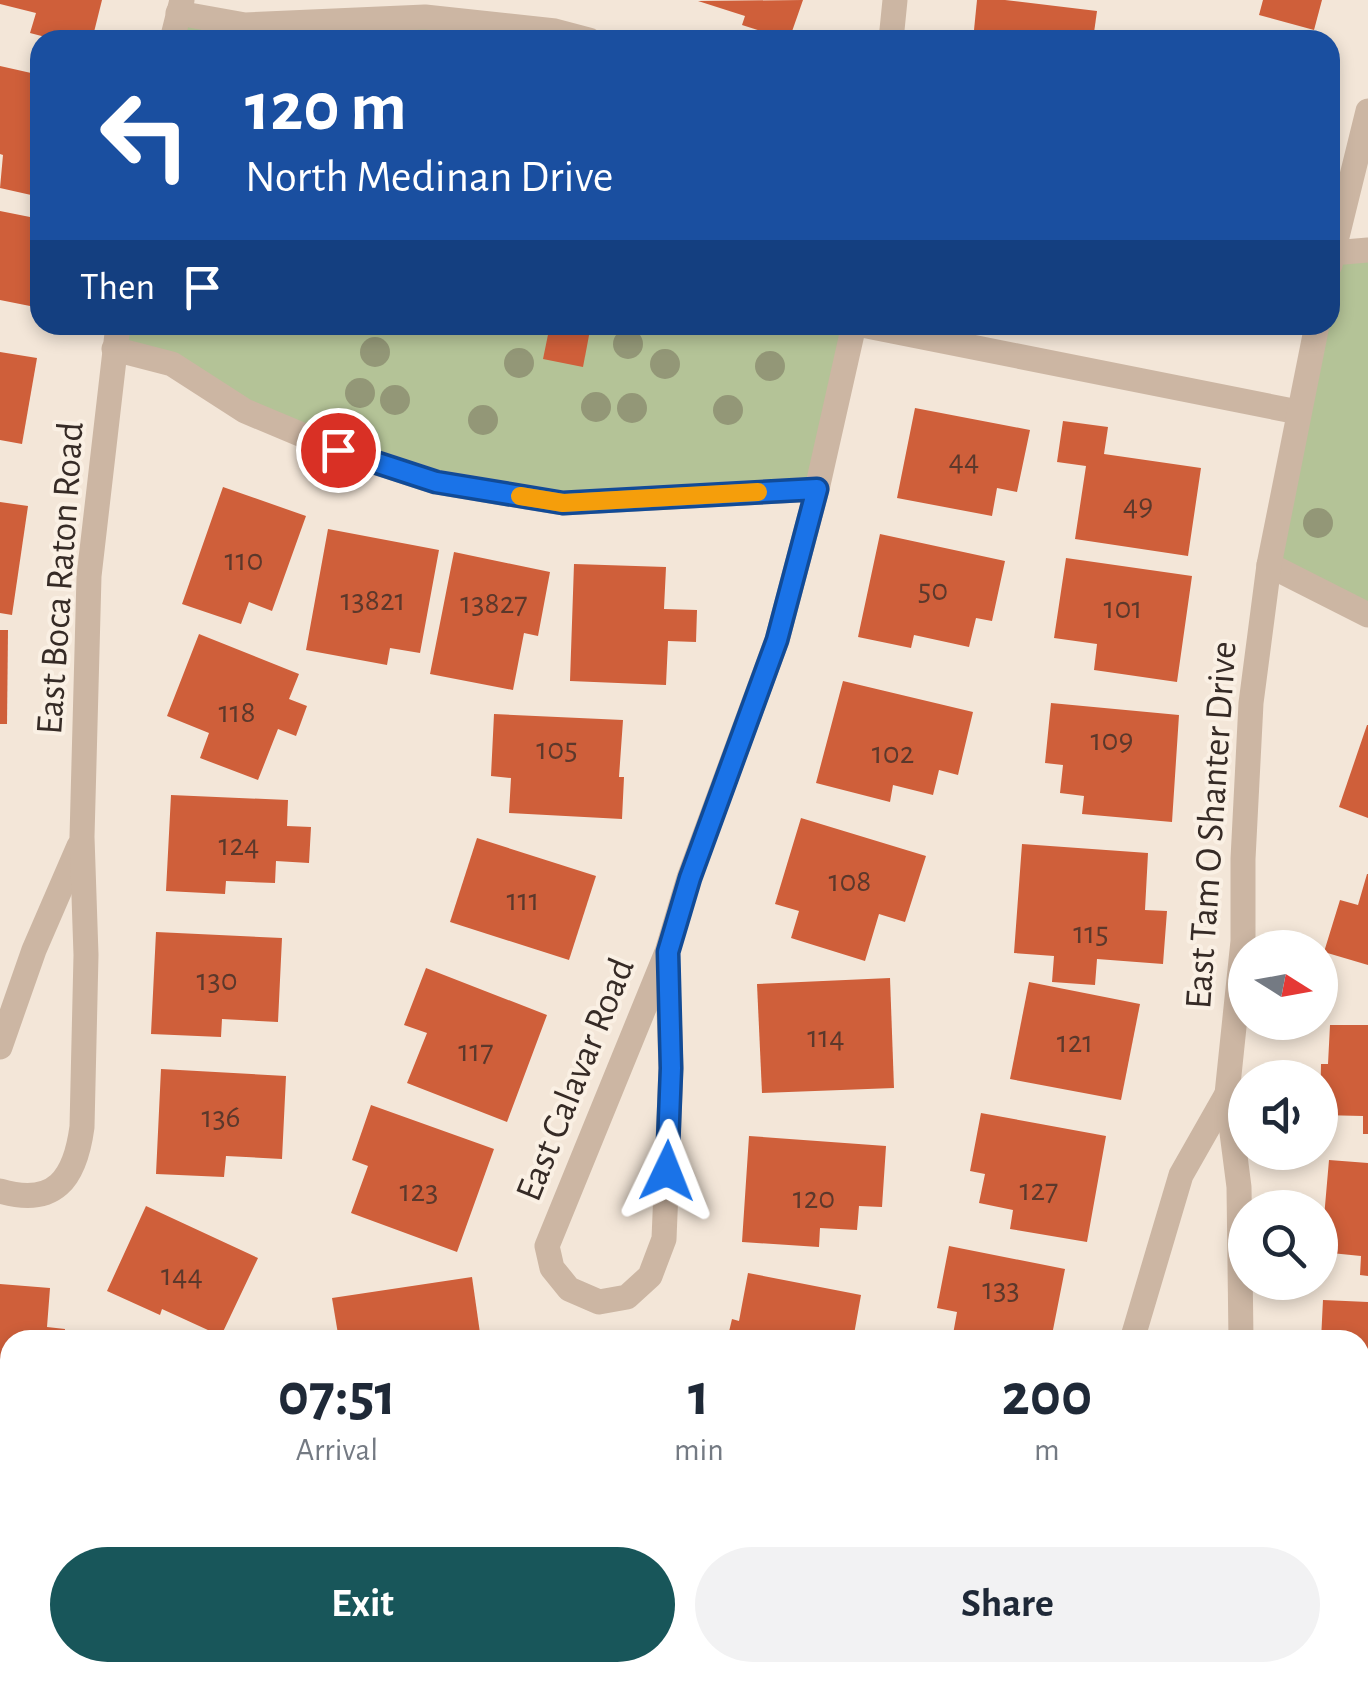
<!DOCTYPE html>
<style>
body{margin:0;font-family:"Alegreya Sans",sans-serif;background:#f2f2f3;color:#1f2937;height:100vh;display:flex;flex-direction:column;font-size:38px;white-space:nowrap}
*{box-sizing:border-box;margin:0}
p{font-size:32px;color:#747a83}
.icon{flex:none;width:55px;height:55px;fill:none;stroke:currentColor;stroke-width:2;stroke-linecap:round;stroke-linejoin:round}
.map{position:relative;flex:1;overflow:hidden}
.drawer{position:absolute;left:0px;top:1330px;width:1370px;height:352px;display:flex;flex-direction:column;background:#fff;border-radius:30px 30px 0 0;box-shadow:0 5px 15px #0003}
.drawer>*{flex:none}
.hud{position:absolute;left:30px;top:30px;width:1310px;height:305px;border-radius:30px;box-shadow:0 5px 15px #0003;background:#1a4fa0;color:#fff;overflow:hidden}
.needle{width:65px;rotate:101deg}
.tools{position:absolute;left:1228px;top:930px;display:grid;gap:20px}
.tools a{display:grid;place-items:center;width:110px;height:110px;border-radius:50%;background:#fff;box-shadow:0 5px 15px #0003;font-size:50px}
.pin{position:absolute;display:grid;place-items:center;width:85px;height:85px;color:#fff;margin:-42px;border:5px solid #fff;border-radius:50%;box-shadow:0 2px 10px #0007}
.me{position:absolute;width:110px;margin:-55px;rotate:2deg;stroke-linejoin:round;filter:drop-shadow(0 0 8px #0008)}
.turn{display:flex;align-items:center;gap:35px;height:210px;padding:0 50px;font-size:45px}
.turn .icon{width:130px;height:130px;stroke-width:2.5}
.turn b{display:block;font-size:70px;line-height:85px}
.then{display:flex;align-items:center;height:95px;padding:0 50px;background:#0003;gap:20px;font-size:38px}
.eta{display:flex;justify-content:space-evenly;align-items:center;height:170px;text-align:center}
.eta b{font-size:60px;font-weight:600;line-height:70px}
.primary-button{display:flex;gap:20px;margin-top:auto;padding:20px 50px}
.primary-button a{flex:1;height:115px;border-radius:60px;background:#18565a;color:#fff;font-size:40px;font-weight:600;line-height:115px;text-align:center}
.primary-button a+a{background:#f2f2f3;color:#1f2937}
.map>svg:first-child{display:block}
</style>
<div class="map">
<svg width="1368" height="1681" viewBox="0 0 1368 1681">
<rect width="100%" height="100%" fill="#f3e6d8"/>
<g fill="#b4c397">
<path d="M178 13 425 17 589 40H172Z"/>
<path d="M1368 250V615L1269 565 1317 325H1330V265Z"/>
<path d="M118 325H854L817 489 563 503 436 482 114 349Z"/>
</g>
<g fill="none" stroke-linecap="round" stroke-linejoin="round">
<g stroke="#75afb2" stroke-width="12">
<path d="M0 1451 10 1453"/>
<path d="M1187 1672 1229 1681"/>
</g>
</g>
<g fill="#cf5f3a">
<path d="M0 0H102L92 40H57L30 33 36 13 0 4Z"/>
<path d="M803 0 789 40 742 25 745 16 698 1Z"/>
<path d="M977 0H1005L1097 11 1093 40H973Z"/>
<path d="M1263 0H1322L1314 30 1259 15Z"/>
<path d="M0 66 40 75V197L0 188 3 155 0 154Z"/>
<path d="M0 211 40 219V308L0 300Z"/>
<path d="M550 325H591L583 367 543 359Z"/>
<path d="M0 352 37 358 22 444 0 440Z"/>
<path d="M915 408 1030 430 1017 492 997 488 992 516 897 498Z"/>
<path d="M1063 421 1108 427 1104 454 1201 468 1188 556 1075 539 1086 466 1057 462Z"/>
<path d="M223 487 306 516 272 611 249 602 241 624 182 604Z"/>
<path d="M0 502 28 506 12 615 0 613Z"/>
<path d="M328 529 439 550 420 653 390 648 387 665 306 650Z"/>
<path d="M880 534 1005 561 992 621 976 618 969 647 914 635 911 648 858 637Z"/>
<path d="M454 552 550 572 538 636 524 633 513 690 430 674Z"/>
<path d="M1066 558 1192 576 1177 682 1094 670 1097 644 1054 638Z"/>
<path d="M574 564 666 567 664 609 697 610 696 642 668 641 666 685 570 681Z"/>
<path d="M0 630H8L7 724H0Z"/>
<path d="M199 634 299 674 289 699 307 706 296 736 278 729 258 780 200 758 209 733 167 716Z"/>
<path d="M843 681 973 712 958 775 939 770 933 795 893 785 890 802 816 783Z"/>
<path d="M1051 703 1179 715 1172 822 1082 814 1084 796 1060 793 1063 765 1045 763Z"/>
<path d="M494 714 623 720 619 777H624L622 819 509 813 511 778 491 776Z"/>
<path d="M1367 725H1368V818L1339 807Z"/>
<path d="M171 795 288 800 287 826 311 827 309 863 276 861 275 883 226 881 225 894 166 891Z"/>
<path d="M801 818 926 856 905 922 879 914 865 961 791 938 799 911 775 904Z"/>
<path d="M477 838 596 876 569 960 450 922Z"/>
<path d="M1022 844 1148 853 1145 910 1167 911 1163 964 1097 959 1095 985 1052 982 1054 956 1014 953Z"/>
<path d="M1367 874H1368V965L1324 952 1340 900 1358 905Z"/>
<path d="M156 932 282 938 278 1022 222 1019 221 1037 151 1034Z"/>
<path d="M426 968 547 1015 507 1122 407 1083 427 1033 404 1025Z"/>
<path d="M890 978 894 1088 762 1093 757 984Z"/>
<path d="M1029 982 1140 1004 1121 1100 1010 1079Z"/>
<path d="M1330 1025H1368V1134H1363V1116L1320 1115 1321 1064H1328Z"/>
<path d="M161 1069 286 1076 282 1159 226 1156 224 1177 156 1174Z"/>
<path d="M371 1105 494 1149 457 1252 351 1213 368 1166 352 1160Z"/>
<path d="M981 1113 1106 1136 1087 1242 1010 1229 1013 1210 979 1203 985 1174 970 1171Z"/>
<path d="M749 1136 886 1146 882 1207 859 1206 857 1230 820 1228 819 1247 742 1242Z"/>
<path d="M1329 1160 1368 1163V1276L1360 1275 1361 1256 1321 1252Z"/>
<path d="M146 1206 258 1258 221 1336 162 1309 160 1315 107 1291Z"/>
<path d="M949 1246 1065 1269 1051 1340H952L957 1312 937 1308Z"/>
<path d="M748 1273 861 1295 853 1340H727L732 1319 739 1321Z"/>
<path d="M472 1277 481 1340H339L332 1298Z"/>
<path d="M0 1284 50 1288 47 1327 65 1329 64 1340H10V1399L0 1398Z"/>
<path d="M1323 1300 1368 1302V1423H1360V1340H1321Z"/>
<path d="M1360 1463 1368 1467V1569L1360 1564Z"/>
<path d="M10 1578V1672H49L29 1681H7L0 1664V1583Z"/>
<path d="M469 1672H560L559 1681H467Z"/>
</g>
<g fill="none" stroke-linecap="round" stroke-linejoin="round">
<g stroke="#ccb6a3" stroke-width="25">
<path d="M178 13 245 25 425 17 555 31 589 40"/>
<path d="M172 40 182 0"/>
<path d="M891 40 895 0"/>
<path d="M1333 253 1368 250"/>
<path d="M1330 265 1368 111"/>
<path d="M862 325 1298 412"/>
<path d="M114 349 172 364 245 411 338 450 436 482 563 503 817 489"/>
<path d="M1269 565 1368 615"/>
<path d="M667 952 671 1068 664 1239 650 1276 627 1297 599 1302 569 1289 552 1268 547 1246 667 952 689 878 777 640 817 489 854 325"/>
<path d="M0 1047 34 950 79 846"/>
<path d="M0 1191C55 1207 75 1179 82 1127L86 955 82 837 89 576 118 325"/>
<path d="M1132 1340 1181 1175 1227 1094"/>
<path d="M1241 1340 1239 1187 1227 1094 1243 941V859L1251 703 1269 565 1317 325"/>
</g>
</g>
<g fill="#939777">
<circle cx="628" cy="344" r="15"/>
<circle cx="375" cy="352" r="15"/>
<circle cx="519" cy="363" r="15"/>
<circle cx="665" cy="364" r="15"/>
<circle cx="770" cy="366" r="15"/>
<circle cx="360" cy="393" r="15"/>
<circle cx="395" cy="400" r="15"/>
<circle cx="596" cy="407" r="15"/>
<circle cx="632" cy="408" r="15"/>
<circle cx="728" cy="410" r="15"/>
<circle cx="483" cy="420" r="15"/>
<circle cx="1318" cy="523" r="15"/>
</g>
<g fill="none" stroke-linecap="round" stroke-linejoin="round">
<defs>
<path id="route" d="M338 450 436 482 563 503 817 489 777 640 690 878 668 952 671 1068 667 1171"/>
</defs>
<use href="#route" stroke="#114b97" stroke-width="25"/>
<use href="#route" stroke="#1a73e8" stroke-width="18"/>
<path stroke="#f59e0b" stroke-width="18" d="M520 496 563 503 758 492"/>
</g>
<g text-anchor="middle" stroke-width="8" stroke-linejoin="round" paint-order="stroke">
<g font-size="32" fill="#5c382b">
<text x="964" y="470">44</text>
<text x="1138" y="515">49</text>
<text x="244" y="570">110</text>
<text x="933" y="600">50</text>
<text x="373" y="610">13821</text>
<text x="494" y="613">13827</text>
<text x="1123" y="618">101</text>
<text x="237" y="722">118</text>
<text x="1112" y="750">109</text>
<text x="557" y="759">105</text>
<text x="893" y="763">102</text>
<text x="239" y="855">124</text>
<text x="850" y="891">108</text>
<text x="523" y="910">111</text>
<text x="1091" y="943">115</text>
<text x="217" y="990">130</text>
<text x="826" y="1047">114</text>
<text x="1075" y="1052">121</text>
<text x="476" y="1061">117</text>
<text x="221" y="1127">136</text>
<text x="1039" y="1200">127</text>
<text x="419" y="1201">123</text>
<text x="814" y="1208">120</text>
<text x="182" y="1285">144</text>
<text x="1001" y="1299">133</text>
</g>
<g font-size="38" fill="#362b26" stroke="#faf0e4">
<text transform="translate(59 578) rotate(-86)" y="13">East Boca Raton Road</text>
<text transform="translate(1210 825) rotate(-86)" y="13">East Tam O Shanter Drive</text>
<text transform="translate(574 1079) rotate(-68)" y="13">East Calavar Road</text>
</g>
</g>
</svg>
<div class="tools">
<a><svg class="needle" viewBox="-14 -14 28 28"><path d="M0-13l5 13h-10z" fill="#e53935"/><path d="M0 13l5-13h-10z" fill="#747a83"/></svg></a>
<a><svg class="icon" aria-label="sound" viewBox="0 0 24 24"><path d="M4 9h4l5-4v14l-5-4H4zM17 9q2 3 0 6"/></svg></a>
<a><svg class="icon" aria-label="search" viewBox="0 0 24 24"><circle cx="10" cy="10" r="6"/><path d="M15 15l6 6"/></svg></a>
</div>
<div class="pin" style="left:338px;top:450px;background:#d93025"><svg class="icon" aria-label="arrive" viewBox="0 0 24 24"><path d="M6 21V4h12l-3 4 3 4H6"/></svg></div>
<svg class="me" style="left:667px;top:1171px" viewBox="-20 -20 40 40"><path d="M0-17L14 15 0 8-14 15z" fill="#1a73e8" stroke="#fff" stroke-width="4"/></svg>
<div class="hud">
<div class="turn"><svg class="icon" aria-label="left" viewBox="0 0 24 24"><path d="M17 20v-9H6M10 6l-5 5 5 5"/></svg><div><b>120 m</b>North Medinan Drive</div></div>
<div class="then">Then<svg class="icon" aria-label="arrive" viewBox="0 0 24 24"><path d="M6 21V4h12l-3 4 3 4H6"/></svg></div>
</div>
<section class="drawer">
<div class="eta">
<div><b>07:51</b><p>Arrival</p></div>
<div><b>1</b><p>min</p></div>
<div><b>200</b><p>m</p></div>
</div>
<div class="primary-button"><a>Exit</a><a>Share</a></div>
</section>
</div>
